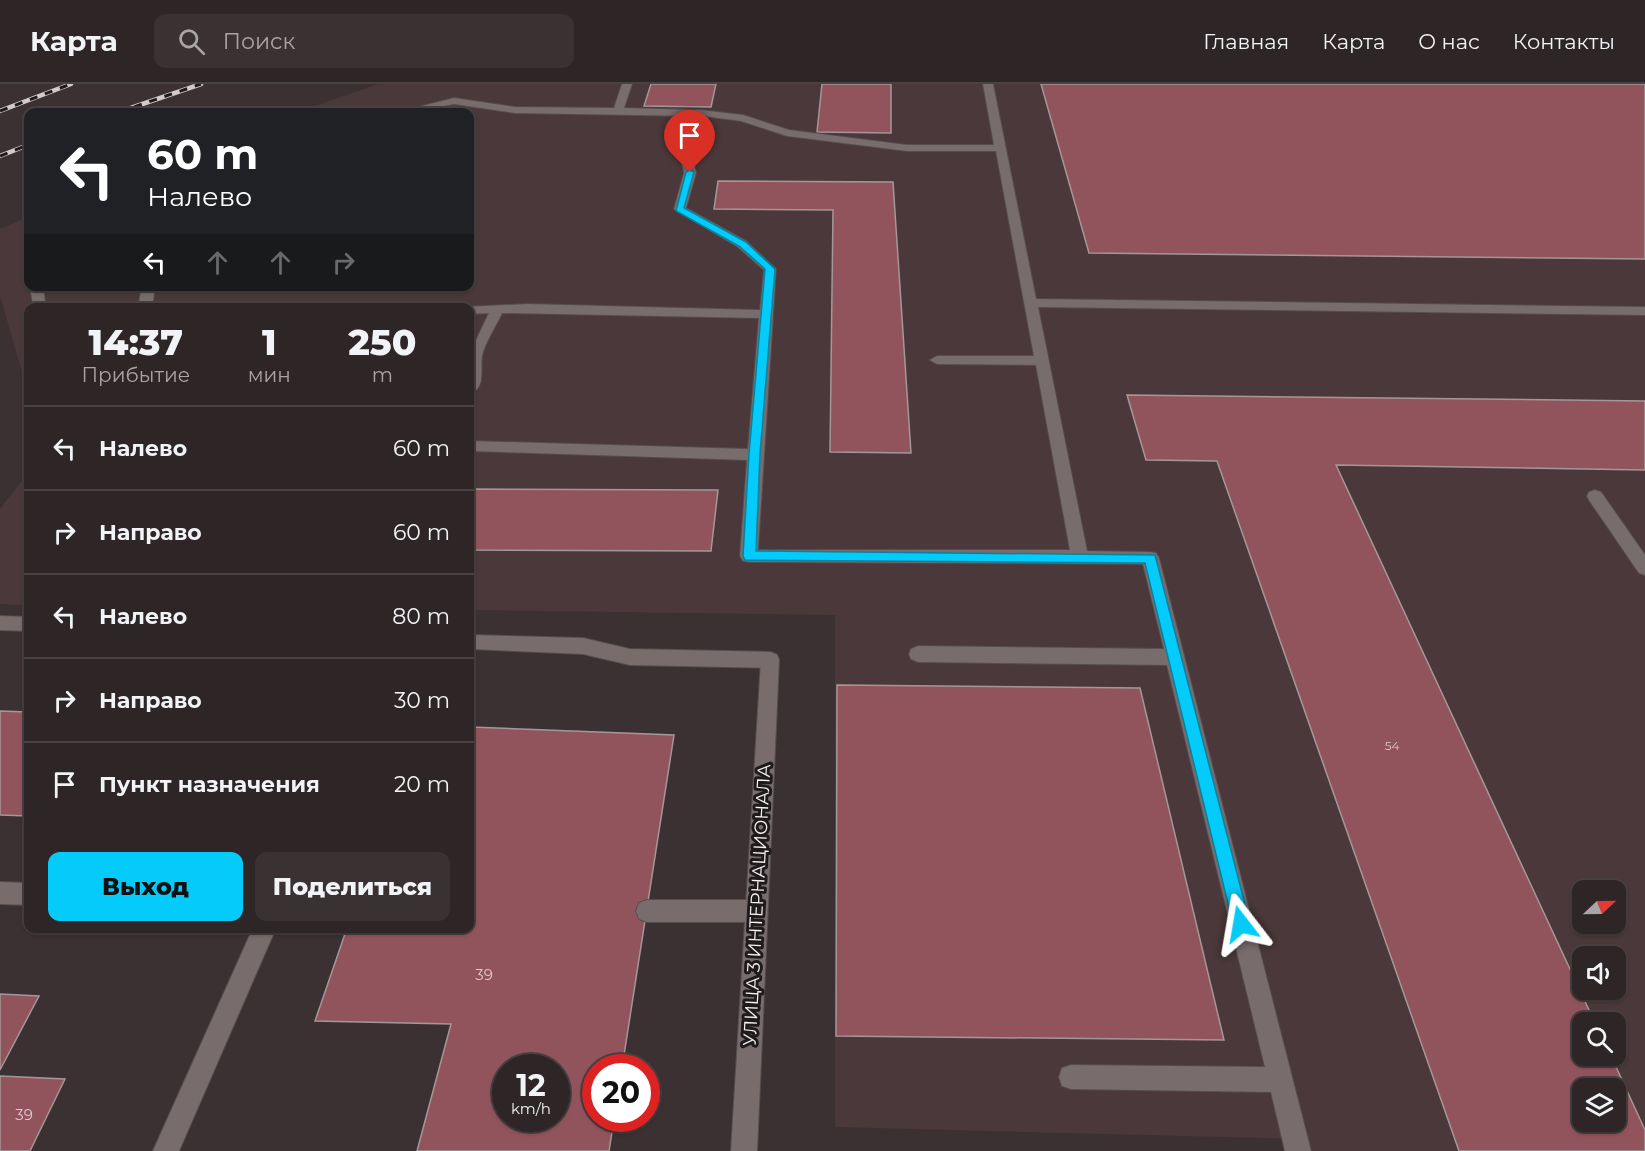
<!DOCTYPE html>
<html lang="ru">
<meta charset="utf-8">
<style>
body{margin:0;font-family:Montserrat,sans-serif;background:#393132;color:#f1f3f6;height:100vh;display:flex;flex-direction:column;font-size:22px;white-space:nowrap}
*{box-sizing:border-box;margin:0}
p{font-size:20px;color:#a7a5a7}
.icon{flex:none;width:33px;height:33px;fill:none;stroke:currentColor;stroke-width:2;stroke-linecap:round;stroke-linejoin:round}
.map{position:relative;flex:1;overflow:hidden}
.panel{position:absolute;left:24px;top:219px;width:450px;height:630px;display:flex;flex-direction:column;background:#2d2526;border-radius:12px;box-shadow:0 2px 4px #0004,0 0 0 2px #484243}
.panel>*{flex:none}
.banner{position:absolute;left:24px;top:24px;width:450px;height:183px;border-radius:12px;box-shadow:0 2px 4px #0004,0 0 0 2px #484243;background:#202124;color:#fff;overflow:hidden}
.needle{width:39px;rotate:68deg}
.buttons{position:absolute;left:1572px;top:796px;display:grid;gap:12px}
.buttons a{display:grid;place-items:center;width:54px;height:54px;border-radius:12px;background:#2d2526;box-shadow:0 2px 4px #0004,0 0 0 2px #484243;font-size:30px}
.speed{position:absolute;left:492px;top:970px;display:flex;gap:12px;font-size:30px;font-weight:700;text-align:center}
.speed>*{display:grid;place-content:center;width:78px;height:78px;border-radius:50%;background:#2d2526;box-shadow:0 2px 4px #0004,0 0 0 2px #484243;line-height:1}
.speed small{font-size:15px;font-weight:400}
.speed .limit{border:9px solid #d22;background:#fff;color:#111}
.pin{position:absolute;display:grid;place-items:center;width:51px;height:51px;color:#fff;margin:-62px -26px;border-radius:50% 50% 50% 0;rotate:-45deg;box-shadow:0 0 6px #0007}
.pin .icon{rotate:45deg}
.me{position:absolute;width:66px;margin:-33px;rotate:346deg;stroke-linejoin:round;filter:drop-shadow(0 0 4px #0008)}
.turn{display:flex;align-items:center;gap:21px;height:126px;padding:0 24px;font-size:27px}
.turn .icon{width:78px;height:78px;stroke-width:2.5}
.turn b{display:block;font-size:42px;line-height:51px}
.lanes{display:flex;align-items:center;height:57px;padding:0 24px;background:#0003;justify-content:center;gap:30px;direction:ltr}
.lanes .off{opacity:.35}
.eta{display:flex;justify-content:space-evenly;align-items:center;height:102px;text-align:center}
.eta b{font-size:36px;font-weight:800;line-height:42px}
.action{display:flex;gap:12px;margin-top:auto;padding:12px 24px}
.action a{flex:1;height:69px;border-radius:12px;background:#04cbf9;color:#111;font-size:24px;font-weight:800;line-height:69px;text-align:center}
.action a+a{background:#393132;color:#f1f3f6}
ul{padding:0;list-style:none}
li{display:flex;align-items:center;gap:18px;height:84px;padding:0 24px;border-top:2px solid #484243}
li div{flex:1}
li b{display:block;font-size:22px}
li em{font-style:normal}
header{display:flex;align-items:center;gap:36px;box-sizing:border-box;height:84px;padding:0 30px;background:#2d2526;border-bottom:2px solid #484243}
header strong{font-size:28px}
nav{display:flex;gap:33px;margin-inline-start:auto;font-size:21px}
.search{width:420px;height:54px;background:#393132;display:flex;align-items:center;gap:15px;box-sizing:border-box;padding:0 21px;border-radius:12px;color:#a7a5a7;font-size:22px}
.map>svg:first-child{display:block}
</style>
<header>
<strong>Карта</strong>
<div class="search"><svg class="icon" aria-label="search" viewBox="0 0 24 24"><circle cx="10" cy="10" r="6"/><path d="M15 15l6 6"/></svg>Поиск</div>
<nav><a>Главная</a><a>Карта</a><a>О нас</a><a>Контакты</a></nav>
</header>
<div class="map">
<svg width="1645" height="1067" viewBox="0 0 1645 1067">
<rect width="100%" height="100%" fill="#3c3132"/>
<g fill="#4a383a" fill-rule="evenodd">
<path d="M378 0H1645V1067H1303L1299 1055 835 1043V531L470 526V224H28V309L0 212V145L28 133V202H470V28H297ZM1582 807H1616V840H1582ZM1582 873H1616V906H1582ZM1582 939H1616V972H1582ZM1582 1005H1616V1038H1582Z"/>
<path d="M28 389V521L0 520V425Z"/>
</g>
<g fill="#92545c" stroke="#a59798" stroke-width="1.5" fill-rule="evenodd">
<path d="M651 0H716L711 23 644 22Z"/>
<path d="M822 0H891V49L817 48Z"/>
<path d="M1041 0H1645V175L1089 169Z"/>
<path d="M718 97 893 98 911 369 830 368 833 126 714 125Z"/>
<path d="M1127 311 1645 317V386L1336 381 1595 939H1582V972H1611L1645 1046V1067H1459L1217 377 1146 376ZM1582 1005H1616V1038H1582Z"/>
<path d="M470 405 718 406 711 467 470 466Z"/>
<path d="M837 601 1140 604 1224 956 836 952Z"/>
<path d="M0 627 28 628V732L0 731Z"/>
<path d="M470 643 674 651 622 984H596V1035H614L609 1067H417L451 940 315 937 347 844H470ZM506 984H556V1035H506Z"/>
<path d="M0 910 39 912 0 986Z"/>
<path d="M0 992 65 995 30 1067H0Z"/>
</g>
<g fill="none" stroke-linecap="round" stroke-linejoin="round">
<defs>
<g id="service">
<path d="M622 0H632L624 24 700 26 743 31 789 46 907 61H994L983 0H993L1036 215 1645 223V231L1038 223 1087 467 1150 468 1156 469 1159 474 1311 1067H1285L1271 1008 1071 1005 1062 1002 1059 993 1062 984 1071 981 1265 983 1167 581 918 578 911 575 909 570 911 565 918 562 1164 565 1143 480 749 478 743 477 740 472 747 376 470 367V357L748 365 759 234 502 229C496 242 485 258 482 272 480 284 486 305 470 309V269L489 229 470 230V224L465 223 527 220 760 226 764 186 738 163 674 125 684 89 676 50 692 32 515 29 454 20 415 28H398L454 14 515 23 614 24ZM703 32 741 37 787 52 907 67H996L1034 272H937L930 276 937 280 1036 281 1070 466H758L776 185 746 157 686 124 696 89 686 50Z"/>
<path d="M30 202H43L45 218 43 221H33Z"/>
<path d="M142 202H155L152 224H138Z"/>
<path d="M1595 406 1601 408 1645 471V491L1639 489 1589 416 1587 412 1589 408Z"/>
<path d="M0 532 28 533V547L0 546Z"/>
<path d="M470 551 583 554 630 565 770 568 777 571 779 576 777 581 770 584 630 581 583 570 470 565Z"/>
<path d="M0 798 28 799V821L0 820Z"/>
<path d="M647 816H756L764 819 767 827 764 835 756 838H647L639 835 636 827 639 819Z"/>
<path d="M253 844H276L179 1067H153Z"/>
</g>
<path id="minor" d="M770 568 777 571 779 576 757 1067H731L761 576 763 571Z"/>
</defs>
<use href="#service" stroke="#564d4e" stroke-width="2"/>
<use href="#minor" stroke="#564d4e" stroke-width="2"/>
<use href="#service" fill="#786c6d" fill-rule="evenodd"/>
<use href="#minor" fill="#786c6d" fill-rule="evenodd"/>
<defs>
<g id="rail">
<path d="M0 27 71 0"/>
<path d="M119 28 201 0"/>
<path d="M0 72 28 61"/>
</g>
</defs>
<use href="#rail" stroke="#d2cacb" stroke-width="4.5"/>
<use href="#rail" stroke="#1f1a1b" stroke-width="3" stroke-dasharray="8" stroke-linecap="butt"/>
</g>
<path fill="#04cbf9" stroke="#0384a2" stroke-width="1.5" d="M690 86 694 88 684 124 746 158 775 185 760 370 756 467 1155 471 1250 840 1247 846 1241 849 1235 846 1233 840 1145 479 745 476 743 472 749 370 765 185 739 162 676 127 686 88Z"/>
<g text-anchor="middle" stroke-width="6" stroke-linejoin="round" paint-order="stroke">
<g font-size="12" fill="#dfcacd">
<text x="1392" y="666">54</text>
</g>
<g font-size="15" fill="#dfcacd">
<text x="484" y="896">39</text>
<text x="24" y="1036">39</text>
</g>
<g font-size="18" fill="#f9f2f3" stroke="#1f1a1b">
<text transform="translate(757 821) rotate(-87)" y="6">УЛИЦА 3 ИНТЕРНАЦИОНАЛА</text>
</g>
</g>
</svg>
<div class="buttons">
<a><svg class="needle" viewBox="-14 -14 28 28"><path d="M0-13l5 13h-10z" fill="#e53935"/><path d="M0 13l5-13h-10z" fill="#a7a5a7"/></svg></a>
<a><svg class="icon" aria-label="sound" viewBox="0 0 24 24"><path d="M4 9h4l5-4v14l-5-4H4zM17 9q2 3 0 6"/></svg></a>
<a><svg class="icon" aria-label="search" viewBox="0 0 24 24"><circle cx="10" cy="10" r="6"/><path d="M15 15l6 6"/></svg></a>
<a><svg class="icon" aria-label="layers" viewBox="0 0 24 24"><path d="M12 4l9 5-9 5-9-5zM3 14l9 5 9-5"/></svg></a>
</div>
<div class="speed"><div>12<small>km/h</small></div><div class="limit">20</div></div>
<div class="pin" style="left:690px;top:88px;background:#d93025"><svg class="icon" aria-label="arrive" viewBox="0 0 24 24"><path d="M6 21V4h12l-3 4 3 4H6"/></svg></div>
<svg class="me" style="left:1241px;top:840px" viewBox="-20 -20 40 40"><path d="M0-17L14 15 0 8-14 15z" fill="#04cbf9" stroke="#fff" stroke-width="4"/></svg>
<div class="banner">
<div class="turn"><svg class="icon" aria-label="left" viewBox="0 0 24 24"><path d="M17 20v-9H6M10 6l-5 5 5 5"/></svg><div><b>60 m</b>Налево</div></div>
<div class="lanes"><svg class="icon" aria-label="left" viewBox="0 0 24 24"><path d="M17 20v-9H6M10 6l-5 5 5 5"/></svg><svg class="icon off" aria-label="ahead" viewBox="0 0 24 24"><path d="M12 20V5M6 11l6-6 6 6"/></svg><svg class="icon off" aria-label="ahead" viewBox="0 0 24 24"><path d="M12 20V5M6 11l6-6 6 6"/></svg><svg class="icon off" aria-label="right" viewBox="0 0 24 24"><path d="M7 20v-9h11M14 6l5 5-5 5"/></svg></div>
</div>
<section class="panel">
<div class="eta">
<div><b>14:37</b><p>Прибытие</p></div>
<div><b>1</b><p>мин</p></div>
<div><b>250</b><p>m</p></div>
</div>
<ul>
<li><svg class="icon" aria-label="left" viewBox="0 0 24 24"><path d="M17 20v-9H6M10 6l-5 5 5 5"/></svg><div><b>Налево</b></div><em>60 m</em></li>
<li><svg class="icon" aria-label="right" viewBox="0 0 24 24"><path d="M7 20v-9h11M14 6l5 5-5 5"/></svg><div><b>Направо</b></div><em>60 m</em></li>
<li><svg class="icon" aria-label="left" viewBox="0 0 24 24"><path d="M17 20v-9H6M10 6l-5 5 5 5"/></svg><div><b>Налево</b></div><em>80 m</em></li>
<li><svg class="icon" aria-label="right" viewBox="0 0 24 24"><path d="M7 20v-9h11M14 6l5 5-5 5"/></svg><div><b>Направо</b></div><em>30 m</em></li>
<li><svg class="icon" aria-label="arrive" viewBox="0 0 24 24"><path d="M6 21V4h12l-3 4 3 4H6"/></svg><div><b>Пункт назначения</b></div><em>20 m</em></li>
</ul>
<div class="action"><a>Выход</a><a>Поделиться</a></div>
</section>
</div>
